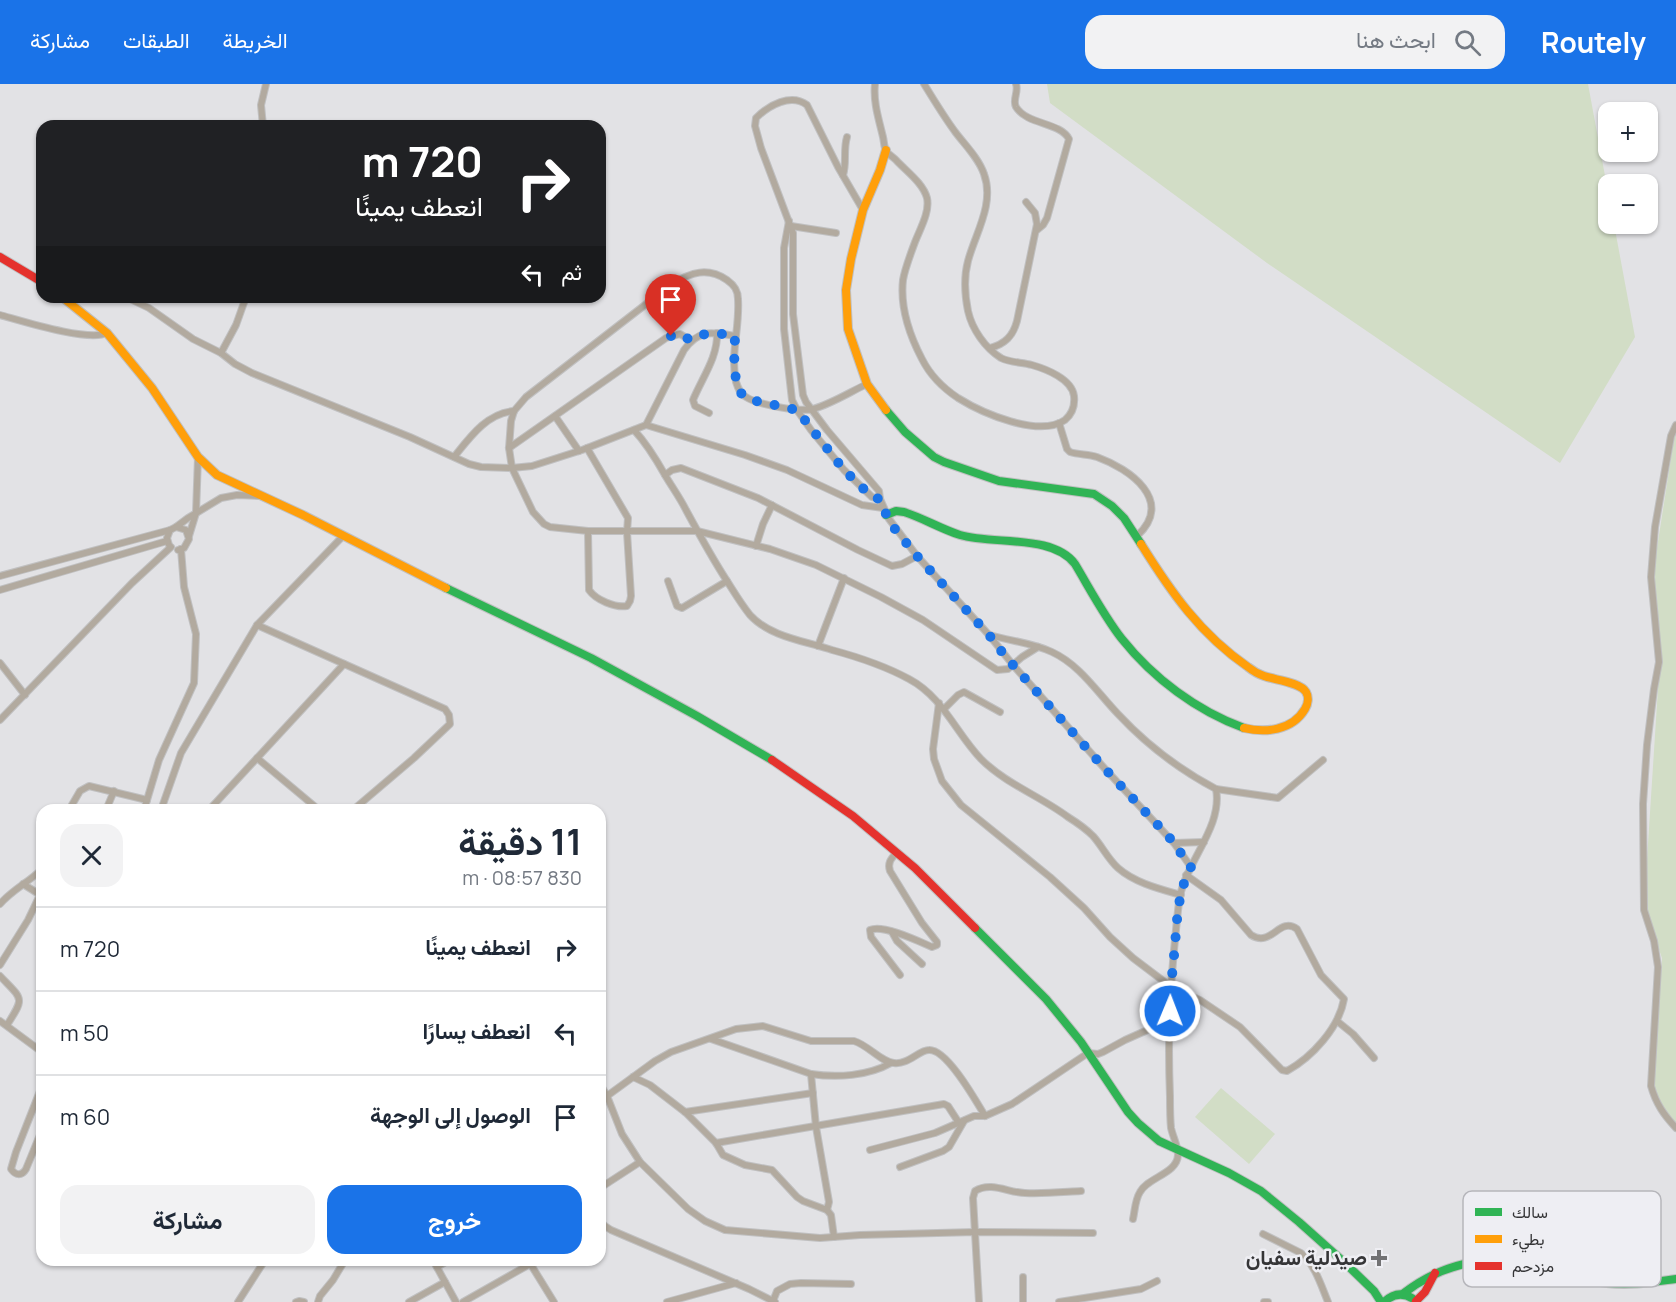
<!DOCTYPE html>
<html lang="ar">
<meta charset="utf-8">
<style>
body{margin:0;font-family:Manrope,Vazirmatn,sans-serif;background:#f2f2f3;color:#1f2937;direction:rtl;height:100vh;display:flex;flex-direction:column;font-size:22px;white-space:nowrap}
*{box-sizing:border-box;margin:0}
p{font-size:20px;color:#747a83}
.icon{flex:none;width:33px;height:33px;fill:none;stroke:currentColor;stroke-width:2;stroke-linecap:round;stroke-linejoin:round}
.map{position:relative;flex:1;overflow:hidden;direction:ltr}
.side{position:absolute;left:36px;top:720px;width:570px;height:462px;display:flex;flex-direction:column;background:#fff;border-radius:18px;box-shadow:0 2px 4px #0004;direction:rtl}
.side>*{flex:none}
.hud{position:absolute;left:36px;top:36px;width:570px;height:183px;border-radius:18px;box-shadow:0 2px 4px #0004;direction:rtl;background:#202124;color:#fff;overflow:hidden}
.buttons{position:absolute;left:1598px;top:18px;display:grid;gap:12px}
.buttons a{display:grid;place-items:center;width:60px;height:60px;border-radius:12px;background:#fff;box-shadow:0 2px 4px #0004;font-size:30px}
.pin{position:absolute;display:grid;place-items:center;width:51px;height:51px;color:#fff;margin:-62px -26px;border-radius:50% 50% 50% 0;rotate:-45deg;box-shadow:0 0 6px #0007}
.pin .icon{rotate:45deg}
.me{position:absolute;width:66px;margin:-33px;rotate:1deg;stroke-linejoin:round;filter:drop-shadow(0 0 4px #0008)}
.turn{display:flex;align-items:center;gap:21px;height:126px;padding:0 24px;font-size:27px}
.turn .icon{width:78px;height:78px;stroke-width:2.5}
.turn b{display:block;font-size:42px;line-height:51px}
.then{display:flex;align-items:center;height:57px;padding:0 24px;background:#0003;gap:12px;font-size:22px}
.round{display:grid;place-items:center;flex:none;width:63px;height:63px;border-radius:18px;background:#f2f2f3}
.headline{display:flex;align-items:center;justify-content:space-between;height:102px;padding:0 24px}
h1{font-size:36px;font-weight:700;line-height:45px}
.cta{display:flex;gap:12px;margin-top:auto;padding:12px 24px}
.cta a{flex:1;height:69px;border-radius:18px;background:#1a73e8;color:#fff;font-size:24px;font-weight:700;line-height:69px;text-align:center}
.cta a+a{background:#f2f2f3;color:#1f2937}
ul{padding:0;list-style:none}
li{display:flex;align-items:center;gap:18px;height:84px;padding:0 24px;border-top:2px solid #e0e1e3}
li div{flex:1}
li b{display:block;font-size:22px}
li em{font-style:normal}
header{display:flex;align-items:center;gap:36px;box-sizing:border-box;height:84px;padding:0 30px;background:#1a73e8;color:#fff}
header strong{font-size:28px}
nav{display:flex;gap:33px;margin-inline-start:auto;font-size:21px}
.search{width:420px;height:54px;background:#f2f2f3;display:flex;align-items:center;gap:15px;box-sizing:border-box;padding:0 21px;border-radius:18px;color:#747a83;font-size:22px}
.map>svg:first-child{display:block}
</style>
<header>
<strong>Routely</strong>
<div class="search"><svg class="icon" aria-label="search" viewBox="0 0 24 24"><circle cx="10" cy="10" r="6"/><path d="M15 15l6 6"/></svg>ابحث هنا</div>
<nav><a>الخريطة</a><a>الطبقات</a><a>مشاركة</a></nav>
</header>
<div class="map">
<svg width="1676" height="1218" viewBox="0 0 1676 1218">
<rect width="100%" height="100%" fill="#e2e2e5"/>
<g fill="#d2ddc6">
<path d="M1047 0H1588L1608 108V140H1614L1635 253 1560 379 1267 179 1050 19Z"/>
<path d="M1676 342V1039L1671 1034 1652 1005 1662 874 1644 822 1659 589 1650 509Z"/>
<path d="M1221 1004 1275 1050 1249 1080 1195 1033Z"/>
</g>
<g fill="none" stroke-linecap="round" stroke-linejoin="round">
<defs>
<g id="street">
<path d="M875 0C873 18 879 36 883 53 884 57 884 63 886 67 888 70 893 73 896 76 906 87 923 99 927 114 930 128 920 145 915 158 911 169 905 184 903 196 900 223 910 252 922 275 930 291 943 304 958 314 982 329 1039 354 1065 336 1072 330 1075 321 1074 312 1072 295 1046 285 1032 281 1022 278 1011 279 1001 274 985 264 972 245 968 227 965 212 964 192 968 177 975 150 995 120 984 90 979 75 966 62 956 49 944 33 934 16 924 0"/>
<path d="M1016 0C1019 8 1012 16 1016 23 1027 41 1060 38 1069 55L1047 134 1043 141 1037 146"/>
<path d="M263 42 261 21 266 0"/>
<path d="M843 91C847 79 843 66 847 53"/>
<path d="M863 126 838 83 807 21C791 9 769 21 756 34L755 42 761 64 793 149V230L803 311 806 318 827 346 879 407 880 415 889 435 917 472 989 551 1013 581 1106 686 1174 759"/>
<path d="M789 137 784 164V245L792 316 797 326 811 346 844 386 872 413 880 415"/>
<path d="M791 142 836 149"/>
<path d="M126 213 149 224 193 255 221 269 235 280 252 289 410 353 469 380 481 383 512 384 532 382 582 366 646 341 684 266C699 245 711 248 735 252"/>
<path d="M0 231C22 237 88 258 107 249"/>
<path d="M990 264C1005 260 1013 252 1017 237L1037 140 1035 129 1026 118"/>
<path d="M221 269 236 241 246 213"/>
<path d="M867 300C850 308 831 320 813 325 799 328 758 321 746 313 740 310 738 304 736 298 730 270 740 243 738 215 738 206 734 201 727 196 708 183 691 188 672 200L526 313 514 327 511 337 509 364 512 384 533 428 544 440 550 443 588 447H697L770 465 816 481 881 513 923 536 997 586 1008 585 1022 573 1038 563"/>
<path d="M709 329 695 322 693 316C702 294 718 273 717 249"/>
<path d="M555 332 579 367"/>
<path d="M1059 339 1067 365 1070 368C1079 371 1088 370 1097 373 1130 385 1175 417 1137 452"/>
<path d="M646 341 745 371 787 386 862 421 883 424"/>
<path d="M1676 341 1671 352 1655 443 1651 493 1659 578 1654 605 1647 661 1643 720 1644 826 1654 857 1658 883 1651 1002C1656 1020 1664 1031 1676 1044"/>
<path d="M634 346C647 360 656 375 665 391 672 403 680 414 686 426 699 450 712 474 727 497 734 508 741 520 750 531 770 553 805 557 832 566 858 573 885 582 909 595 943 613 956 649 981 675 1006 700 1040 712 1068 733 1076 738 1086 745 1093 752 1102 762 1108 775 1118 784 1135 799 1160 805 1181 811"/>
<path d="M509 364 666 254 680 250 690 256"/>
<path d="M587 364 628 434 627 448 631 512 630 517 627 522C615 524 596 516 589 506L588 447"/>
<path d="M454 373C470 353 487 329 514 327"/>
<path d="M665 391 672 386 681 384 758 414 858 466 892 482 902 480 917 472"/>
<path d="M176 443 186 446 189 455 184 464 178 466"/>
<path d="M189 452 196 429 198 373"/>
<path d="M169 461 167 454 170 446 176 443 188 434 221 414 237 411 260 412"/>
<path d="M756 462 763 440 772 421"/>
<path d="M0 492 170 446"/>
<path d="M668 497 677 522 682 524 727 497"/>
<path d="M0 506 167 457"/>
<path d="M257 541 445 625 449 631 450 640 414 674 353 726"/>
<path d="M990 551C1010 557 1033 559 1052 568 1080 581 1097 608 1118 630 1146 660 1180 686 1216 705 1223 742 1187 777 1180 812 1177 830 1176 848 1174 866 1169 915 1168 964 1170 1012 1170 1023 1170 1034 1171 1044 1173 1053 1178 1062 1178 1071 1177 1090 1148 1093 1140 1108 1135 1116 1135 1126 1133 1135"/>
<path d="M818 562 844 494"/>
<path d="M0 579 25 611"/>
<path d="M939 619 933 665 934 675 942 697 961 721 1050 793 1084 824 1110 853 1133 874 1170 902 1200 916 1240 943 1282 986 1287 987C1312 973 1339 944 1344 915L1321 891 1297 845C1279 832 1272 864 1251 851L1221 816 1186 791"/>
<path d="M944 625 958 611 964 608 1000 628"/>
<path d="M0 636 132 499 171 463"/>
<path d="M257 674 319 726"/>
<path d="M1216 705 1278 714 1323 676"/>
<path d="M69 726 80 707 89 702 147 716"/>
<path d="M106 726 114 707"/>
<path d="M144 726 159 676 194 599 196 550 184 503 181 465"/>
<path d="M161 726 181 669 257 541 343 452"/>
<path d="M209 726 344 580"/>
<path d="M897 768C892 774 887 778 890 787L922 839 937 858V861L932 863C918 857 883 840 870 846L871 853 900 891"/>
<path d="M1191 783 1174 759 1204 758"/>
<path d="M23 800 42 812"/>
<path d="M0 820C12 806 29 798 42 785"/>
<path d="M892 848 897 857 922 880"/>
<path d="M0 881 28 836 40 811"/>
<path d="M0 892C23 916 25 913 7 941"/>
<path d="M0 937 42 968"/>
<path d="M1337 937 1353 950 1374 974"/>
<path d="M711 955 811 990C837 994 868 992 891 979"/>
<path d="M811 990 816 1043 829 1118 827 1126"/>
<path d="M633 993 650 1001 685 1028 716 1059 723 1071 745 1081 772 1086 797 1113 803 1117 827 1126 831 1131 834 1153"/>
<path d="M600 1000 607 1012 622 1050 640 1078 688 1125 705 1137 725 1146 820 1154 860 1151 976 1148 1093 1149"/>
<path d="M42 1002 16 1068 11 1085C16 1092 22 1092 26 1085L42 1046"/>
<path d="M607 1012 655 977 671 968 736 945 763 942 811 957H854C868 961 881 978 894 979 908 981 919 966 929 966 947 965 976 1017 985 1032"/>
<path d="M685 1028 813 1009"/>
<path d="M716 1059 944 1020 948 1022 959 1039"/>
<path d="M870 1066 935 1049 974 1032H985L1012 1020 1088 969 1098 970 1103 968 1125 956 1170 936"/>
<path d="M900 1083 943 1067 949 1063 964 1037"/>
<path d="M600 1104 640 1078"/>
<path d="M600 1137 605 1142 611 1146 749 1205 775 1218"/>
<path d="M1263 1150 1301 1169C1315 1181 1321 1201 1328 1218"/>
<path d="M433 1176 456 1218"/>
<path d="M528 1176 554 1218"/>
<path d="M437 1183 449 1176"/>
<path d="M773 1217 777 1207 790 1200 801 1199 851 1200"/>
<path d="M238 1218 265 1176"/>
<path d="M296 1218 299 1217 304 1218"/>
<path d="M318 1218 320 1212 333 1196 345 1176"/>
<path d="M409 1218 445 1198"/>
<path d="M463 1218 530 1180"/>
<path d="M667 1218 736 1199"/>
<path d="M979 1218 973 1114 975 1107C991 1097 1009 1109 1025 1109 1044 1110 1063 1108 1081 1107"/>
<path d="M1023 1218V1193"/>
<path d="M1059 1218 1141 1205 1157 1197"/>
<path d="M1264 1218H1268"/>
</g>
<g id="fast">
<path d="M886 326 905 348 934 373 944 378 999 397 1094 410 1112 422 1124 434 1141 460"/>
<path d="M886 431 896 427 904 428C923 434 941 445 960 451 994 461 1053 450 1075 480 1090 505 1104 532 1122 555 1153 594 1197 627 1244 644"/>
<path d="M446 504 591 574 697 632 772 676"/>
<path d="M975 844 1046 915 1081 958 1128 1028 1138 1039 1159 1057 1229 1089 1261 1107 1299 1138 1345 1179 1374 1207 1381 1218"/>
<path d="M1404 1209C1447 1176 1497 1169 1549 1183 1568 1188 1587 1196 1607 1199 1630 1202 1653 1198 1676 1195"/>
<path d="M1384 1218C1395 1208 1406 1208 1417 1218"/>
</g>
<g id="slow">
<path d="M886 66 880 86 863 126 851 175 846 206 848 245 867 300 886 326"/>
<path d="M62 213 107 249 152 304 198 373 217 391 303 431 446 504"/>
<path d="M1141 460C1171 508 1200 550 1248 583 1253 587 1258 590 1264 592 1275 596 1300 598 1306 608 1309 613 1308 620 1305 625 1292 647 1265 649 1244 644"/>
</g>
<g id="jam">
<path d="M0 173 42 198"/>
<path d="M772 676 853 732 915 784 975 844"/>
<path d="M1416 1217 1425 1208 1435 1189"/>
</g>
</defs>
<use href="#street" stroke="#c0c0c1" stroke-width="8"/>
<use href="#fast" stroke="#c0c0c1" stroke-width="10"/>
<use href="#slow" stroke="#c0c0c1" stroke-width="10"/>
<use href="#jam" stroke="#c0c0c1" stroke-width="10"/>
<use href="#street" stroke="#b2aa9f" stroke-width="6"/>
<use href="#fast" stroke="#30b455" stroke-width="8"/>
<use href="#slow" stroke="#ff9f0a" stroke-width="8"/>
<use href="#jam" stroke="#e5322d" stroke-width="8"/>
</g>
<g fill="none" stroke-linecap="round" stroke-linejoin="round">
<path stroke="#1a73e8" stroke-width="10" stroke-dasharray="0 18" d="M671 252 680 250 690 256C705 247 718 249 735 252L734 285 738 304 743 312 756 317 797 326 844 386 872 413 880 415 886 430 894 444 917 472 989 551 1005 572 1106 686 1169 753 1191 783C1178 807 1177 835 1175 861 1173 884 1170 905 1170 927"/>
</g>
<path fill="#727274" stroke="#eeeef3" stroke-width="2" d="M1376 1165h6v6h6v6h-6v6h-6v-6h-6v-6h6z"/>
<g text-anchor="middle" stroke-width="5" stroke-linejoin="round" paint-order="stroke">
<g font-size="21" font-weight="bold" fill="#353537" stroke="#eeeef3" text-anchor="end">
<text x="1367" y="1181">صيدلية سفيان</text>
</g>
</g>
<rect x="1463" y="1107" width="198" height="96" rx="9" fill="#eeeef3" stroke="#b6b6bb" stroke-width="1.5"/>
<rect x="1475" y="1124" width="27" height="8" fill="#30b455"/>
<rect x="1475" y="1151" width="27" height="8" fill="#ff9f0a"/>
<rect x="1475" y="1178" width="27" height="8" fill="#e5322d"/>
<g font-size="16" fill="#353537">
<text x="1512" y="1134">سالك</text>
<text x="1512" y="1161">بطيء</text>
<text x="1512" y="1188">مزدحم</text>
</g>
</svg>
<div class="buttons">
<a>+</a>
<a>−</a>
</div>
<div class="pin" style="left:671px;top:252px;background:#d93025"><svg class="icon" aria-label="arrive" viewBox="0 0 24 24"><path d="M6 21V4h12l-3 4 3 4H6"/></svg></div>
<svg class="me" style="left:1170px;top:927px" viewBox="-20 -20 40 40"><circle r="17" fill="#1a73e8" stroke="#fff" stroke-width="3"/><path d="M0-11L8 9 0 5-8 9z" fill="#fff"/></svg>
<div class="hud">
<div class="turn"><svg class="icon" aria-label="right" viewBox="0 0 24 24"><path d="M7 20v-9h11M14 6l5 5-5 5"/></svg><div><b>720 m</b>انعطف يمينًا</div></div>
<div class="then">ثم<svg class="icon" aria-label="left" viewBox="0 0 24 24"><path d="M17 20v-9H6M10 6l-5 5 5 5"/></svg></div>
</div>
<section class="side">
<div class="headline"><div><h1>11 دقيقة</h1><p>830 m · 08:57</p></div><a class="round"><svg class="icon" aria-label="close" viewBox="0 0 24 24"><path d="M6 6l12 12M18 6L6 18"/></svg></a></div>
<ul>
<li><svg class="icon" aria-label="right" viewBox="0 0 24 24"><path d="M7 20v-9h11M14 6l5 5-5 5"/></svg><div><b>انعطف يمينًا</b></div><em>720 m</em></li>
<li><svg class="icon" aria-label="left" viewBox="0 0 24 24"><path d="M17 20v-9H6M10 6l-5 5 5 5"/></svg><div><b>انعطف يسارًا</b></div><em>50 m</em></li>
<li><svg class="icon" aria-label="arrive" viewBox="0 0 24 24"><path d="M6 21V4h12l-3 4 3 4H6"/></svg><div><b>الوصول إلى الوجهة</b></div><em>60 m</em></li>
</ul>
<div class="cta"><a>خروج</a><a>مشاركة</a></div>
</section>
</div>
